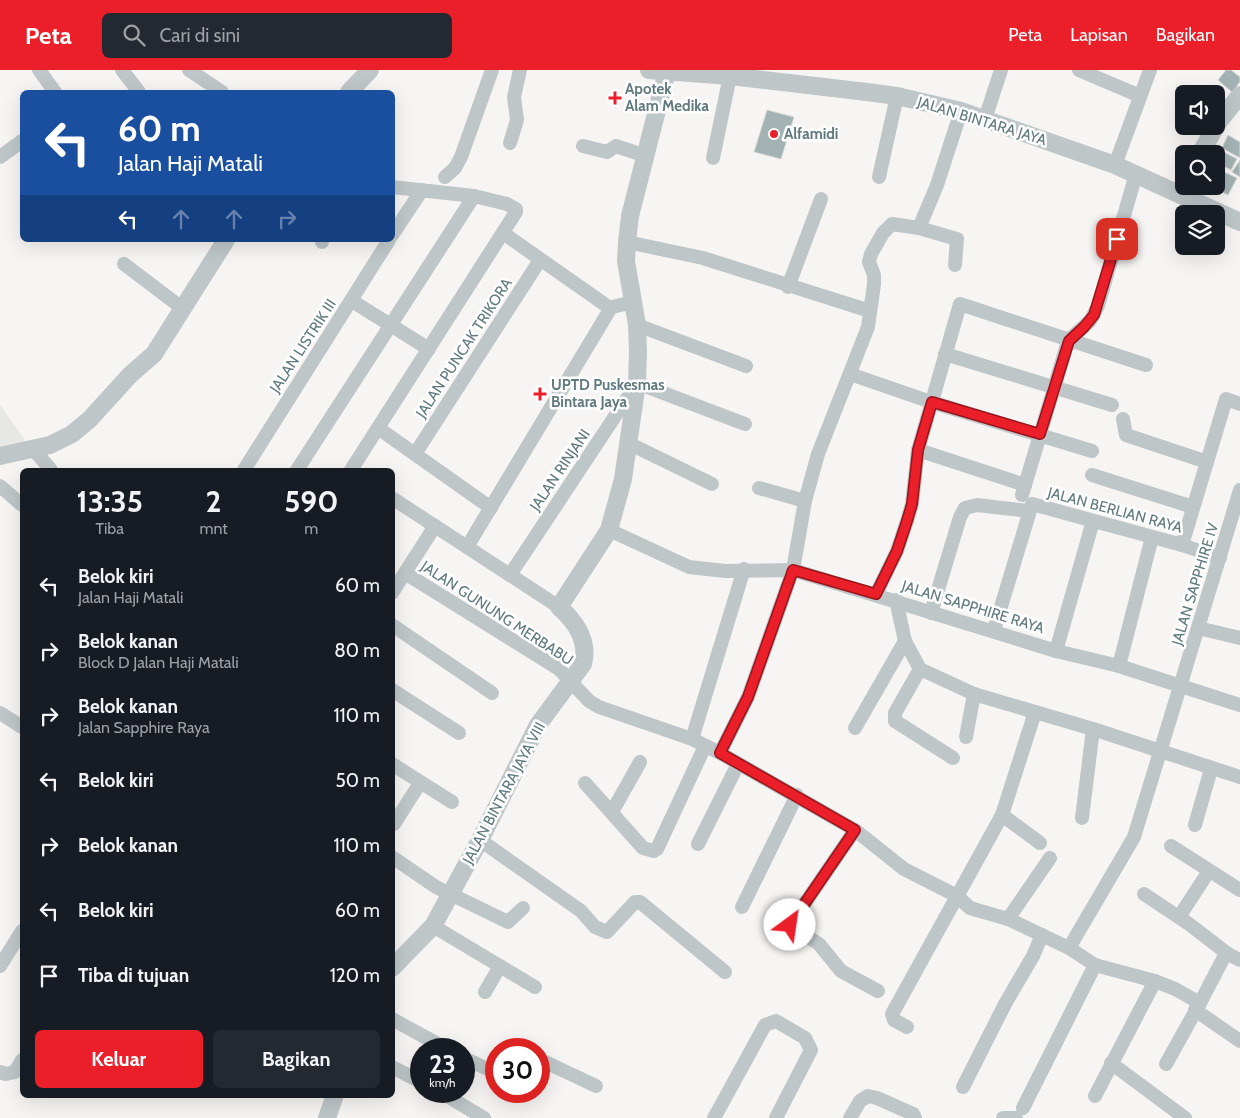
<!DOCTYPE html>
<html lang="id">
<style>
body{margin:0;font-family:Cabin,sans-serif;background:#242831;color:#f1f3f6;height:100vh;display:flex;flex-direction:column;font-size:19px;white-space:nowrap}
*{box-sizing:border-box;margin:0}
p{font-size:16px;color:#9ea1a6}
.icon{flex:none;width:28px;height:28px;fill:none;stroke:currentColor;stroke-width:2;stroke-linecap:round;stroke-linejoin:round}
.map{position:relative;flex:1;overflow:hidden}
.side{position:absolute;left:20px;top:398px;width:375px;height:630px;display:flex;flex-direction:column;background:#171b24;border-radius:8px;box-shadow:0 5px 20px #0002}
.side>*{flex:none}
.guide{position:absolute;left:20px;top:20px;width:375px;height:152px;border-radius:8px;box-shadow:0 5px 20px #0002;background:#1a4fa0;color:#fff;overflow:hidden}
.tools{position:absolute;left:1175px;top:15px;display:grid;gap:10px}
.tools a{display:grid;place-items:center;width:50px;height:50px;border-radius:8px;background:#171b24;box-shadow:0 5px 20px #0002;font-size:25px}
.speed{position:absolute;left:410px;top:968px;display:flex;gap:10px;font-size:25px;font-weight:700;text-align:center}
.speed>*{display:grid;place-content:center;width:65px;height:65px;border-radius:50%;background:#171b24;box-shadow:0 5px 20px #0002;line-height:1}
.speed small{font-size:12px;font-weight:400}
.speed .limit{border:8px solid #d22;background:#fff;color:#111}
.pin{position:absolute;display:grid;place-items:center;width:42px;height:42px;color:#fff;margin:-21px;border-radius:10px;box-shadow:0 2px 8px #0006}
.me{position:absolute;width:55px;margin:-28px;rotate:31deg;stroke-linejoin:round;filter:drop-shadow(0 0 4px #0008)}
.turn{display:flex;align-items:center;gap:18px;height:105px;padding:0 15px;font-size:22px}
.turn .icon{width:65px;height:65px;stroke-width:2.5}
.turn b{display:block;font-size:35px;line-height:42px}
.lanes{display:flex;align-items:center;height:48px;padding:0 15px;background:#0003;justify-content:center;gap:25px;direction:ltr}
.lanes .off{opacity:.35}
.eta{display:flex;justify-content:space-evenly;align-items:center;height:85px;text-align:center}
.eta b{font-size:30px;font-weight:700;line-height:35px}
.button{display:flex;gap:10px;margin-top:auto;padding:10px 15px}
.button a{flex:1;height:58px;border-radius:8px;background:#eb1f2a;color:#fff;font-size:20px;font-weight:700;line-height:58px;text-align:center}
.button a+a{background:#242831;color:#f1f3f6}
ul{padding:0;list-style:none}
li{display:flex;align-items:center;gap:15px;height:65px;padding:0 15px}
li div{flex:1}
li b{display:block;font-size:19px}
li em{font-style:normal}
header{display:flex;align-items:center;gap:30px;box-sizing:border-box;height:70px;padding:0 25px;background:#eb1f2a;color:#fff}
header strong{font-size:24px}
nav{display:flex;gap:28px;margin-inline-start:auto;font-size:18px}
.search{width:350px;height:45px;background:#242831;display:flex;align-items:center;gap:12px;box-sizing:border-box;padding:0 18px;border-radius:8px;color:#9ea1a6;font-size:19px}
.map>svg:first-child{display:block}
</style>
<header>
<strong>Peta</strong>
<div class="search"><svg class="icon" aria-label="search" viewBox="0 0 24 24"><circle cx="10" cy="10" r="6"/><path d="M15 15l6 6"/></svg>Cari di sini</div>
<nav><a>Peta</a><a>Lapisan</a><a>Bagikan</a></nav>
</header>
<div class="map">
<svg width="1240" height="1048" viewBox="0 0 1240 1048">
<rect width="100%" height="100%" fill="#f7f5f3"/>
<path fill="#e7e7e6" d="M0 335 25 370 13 379H0Z"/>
<g fill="#a3b2b3" stroke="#d8d7d5">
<path d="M1226 0H1231L1240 7V12L1232 22 1218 10Z"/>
<path d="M767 40 794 47 781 89 754 82Z"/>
<path d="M1228 65 1240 72V88L1222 78Z"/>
<path d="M1220 80 1237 89 1231 100 1216 92Z"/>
<path d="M1240 90V107L1232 102Z"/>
<path d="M1224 102 1237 108 1228 125 1216 119Z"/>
</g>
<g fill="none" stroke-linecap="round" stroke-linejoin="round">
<g stroke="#bfc6c8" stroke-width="14">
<path d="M39 0 55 22"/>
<path d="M122 0 139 22"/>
<path d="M189 0 222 22"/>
<path d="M1079 0 1140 26"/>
<path d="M985 49 1001 0"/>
<path d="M510 73 517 50 514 27 520 0"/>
<path d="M583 76 607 82 616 76 646 86"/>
<path d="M0 87 22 71"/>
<path d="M713 88 730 6"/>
<path d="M1115 95 1150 0"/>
<path d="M445 107 455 98 461 87 492 0"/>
<path d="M879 107 897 26"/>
<path d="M919 158 957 169 955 195"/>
<path d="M392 165 422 120"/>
<path d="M322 172V170"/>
<path d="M627 172 703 188 870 241"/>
<path d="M124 194 182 238"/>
<path d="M788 217 821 129"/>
<path d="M352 231 429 279"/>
<path d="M609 238 632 232"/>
<path d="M637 255 746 296"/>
<path d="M945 284 1112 335"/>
<path d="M850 304 931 332 1092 381"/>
<path d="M1123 349 1126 365 1207 392"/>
<path d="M378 358 491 438"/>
<path d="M628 373 712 414"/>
<path d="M34 380 51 400"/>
<path d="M918 380 1025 415"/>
<path d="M415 384 540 190"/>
<path d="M244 400 389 170"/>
<path d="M297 400 474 126"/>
<path d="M351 400 516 142V139L507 134 474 126 392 117"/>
<path d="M1092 405 1193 437"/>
<path d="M0 416 22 435"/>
<path d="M759 418 805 431"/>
<path d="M1022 425 1066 278 1072 267 1090 251 1098 236 1136 104"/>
<path d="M392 428 559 537"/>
<path d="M609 460 689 497 725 501 793 500 1056 581 1119 596 1240 635"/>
<path d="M1182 475 1226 329 1240 334"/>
<path d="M467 477 609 241 607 236 503 163"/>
<path d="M405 503 559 599 589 631 599 637 692 669 720 683 855 760 904 799 957 826 970 838 1008 849 1069 878 1095 895 1155 911 1175 919 1200 933 1224 887 1228 884 1240 890"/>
<path d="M510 505 637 313 745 354"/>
<path d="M392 523 435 456"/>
<path d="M876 524 897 481 907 451 912 434 918 380 960 234 1146 295"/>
<path d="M896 530 905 571 920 599 974 624 1093 659 1240 707"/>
<path d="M931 543 960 447 965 438 977 435 1029 441"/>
<path d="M392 555 492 623"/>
<path d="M1198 558 1240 568"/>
<path d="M994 560 1032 434 1182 475 1220 488"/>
<path d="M1056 581 1093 451"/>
<path d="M1119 596 1152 467"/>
<path d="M920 599 895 643V651L953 688"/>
<path d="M392 620 459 663"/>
<path d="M0 643 22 657"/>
<path d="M855 658 905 571"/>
<path d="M966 667 974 624"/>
<path d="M692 669 744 499"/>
<path d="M720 683 748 627 793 500 805 431 818 384 868 257 874 214V205L869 192 871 184 883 163 892 154 919 158 937 115 961 41"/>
<path d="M392 694 452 732"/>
<path d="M585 713 643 778 654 781 657 779 705 676"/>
<path d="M612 742 640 692"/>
<path d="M1002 745 1035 642"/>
<path d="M1082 748 1093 659"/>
<path d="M394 754 420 713"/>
<path d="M1195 755 1211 699"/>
<path d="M855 760 790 855 819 874 841 901 878 921"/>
<path d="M480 770 581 841 595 857 607 862 635 832H640L725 902"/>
<path d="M698 774 738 694"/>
<path d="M1171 776 1240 820"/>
<path d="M392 787 436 817 508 852 523 838"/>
<path d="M1144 824 1189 854 1228 884"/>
<path d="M742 837 797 725"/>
<path d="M1179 847 1209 801"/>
<path d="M1008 849 1050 788"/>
<path d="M433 856 535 917"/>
<path d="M1069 878 1134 767 1240 420"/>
<path d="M0 896 22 861"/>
<path d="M485 922 500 896"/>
<path d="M1195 940 1240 971"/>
<path d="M392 949 447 979"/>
<path d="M907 957 894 950 892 944 1002 745 1040 773"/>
<path d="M464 988 496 1003"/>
<path d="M539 989 596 1016"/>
<path d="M1111 993 1185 1048"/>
<path d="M1166 994 1200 933"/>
<path d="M392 997 421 1012"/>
<path d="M0 1002 6 1004 15 1002 22 990"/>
<path d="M963 1017 1005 934 1033 886 1042 865"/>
<path d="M439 1021 484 1048"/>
<path d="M1095 1026 1155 911"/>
<path d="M1023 1038 1095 895"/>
<path d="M714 1048 765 955 776 951 805 968 811 980 776 1048"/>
<path d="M850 1048 860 1031 868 1026 877 1028 913 1044 915 1048"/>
<path d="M1003 1048H1016"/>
</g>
<g stroke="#bfc6c8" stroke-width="18">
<path d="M649 0 730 6 867 22 897 26 961 41 1115 95 1240 152"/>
<path d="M349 22 370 0"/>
<path d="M1216 55 1240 25"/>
<path d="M1200 84 1216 56"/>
<path d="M0 386 50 375 72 364 89 350 130 305 154 284 226 170"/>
<path d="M392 898 433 856 480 770 538 655 583 594C589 571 576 552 559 537L609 460 623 409 637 313 638 282 637 255 626 191 627 172 630 146 667 1"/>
<path d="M327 1048 335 1025"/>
</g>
</g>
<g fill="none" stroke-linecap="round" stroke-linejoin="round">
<defs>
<path id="route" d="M790 855 855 760 720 683 748 627 793 500 876 524 897 481 907 451 912 434 918 380 932 332 1040 364 1069 271 1084 257 1094 245 1117 169"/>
</defs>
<use href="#route" stroke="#99141b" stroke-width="12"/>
<use href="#route" stroke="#eb1f2a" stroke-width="9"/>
</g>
<g fill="#eb1f2a" stroke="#fff" stroke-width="2">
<path d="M612.5 20.5h5v5h5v5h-5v5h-5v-5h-5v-5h5z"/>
<circle cx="774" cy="64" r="5"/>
<path d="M537.5 316.5h5v5h5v5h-5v5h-5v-5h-5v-5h5z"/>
</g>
<g text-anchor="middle" stroke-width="5" stroke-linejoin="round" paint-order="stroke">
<g font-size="15" font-weight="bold" fill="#607a7f" stroke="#fff" text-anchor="start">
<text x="625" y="24">Apotek<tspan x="625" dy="17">Alam Medika</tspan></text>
<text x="784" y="69">Alfamidi</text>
<text x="551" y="320">UPTD Puskesmas<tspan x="551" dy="17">Bintara Jaya</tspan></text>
</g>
<g font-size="15" fill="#607a7f" stroke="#fff">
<text transform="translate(982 51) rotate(17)" y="5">JALAN BINTARA JAYA</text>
<text transform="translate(303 276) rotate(-57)" y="5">JALAN LISTRIK III</text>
<text transform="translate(464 278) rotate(-57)" y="5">JALAN PUNCAK TRIKORA</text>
<text transform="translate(560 400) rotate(-56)" y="5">JALAN RINJANI</text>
<text transform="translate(1115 440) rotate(15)" y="5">JALAN BERLIAN RAYA</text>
<text transform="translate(1195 514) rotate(-73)" y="5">JALAN SAPPHIRE IV</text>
<text transform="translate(973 537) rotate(17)" y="5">JALAN SAPPHIRE RAYA</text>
<text transform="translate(497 543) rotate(33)" y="5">JALAN GUNUNG MERBABU</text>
<text transform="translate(504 723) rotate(-62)" y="5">JALAN BINTARA JAYA VIII</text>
</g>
</g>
</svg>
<div class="tools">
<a><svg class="icon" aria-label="sound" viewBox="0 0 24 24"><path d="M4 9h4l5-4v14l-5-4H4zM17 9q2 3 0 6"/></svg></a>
<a><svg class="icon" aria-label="search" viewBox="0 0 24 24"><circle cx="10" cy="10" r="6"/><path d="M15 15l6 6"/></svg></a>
<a><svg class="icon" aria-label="layers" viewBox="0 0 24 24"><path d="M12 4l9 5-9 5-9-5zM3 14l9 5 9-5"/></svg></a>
</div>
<div class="speed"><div>23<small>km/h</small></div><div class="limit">30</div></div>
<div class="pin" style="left:1117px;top:169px;background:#d93025"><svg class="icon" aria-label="arrive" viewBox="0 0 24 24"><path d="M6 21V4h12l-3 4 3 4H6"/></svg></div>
<svg class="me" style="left:790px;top:855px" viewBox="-20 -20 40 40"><circle r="19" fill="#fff"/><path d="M0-13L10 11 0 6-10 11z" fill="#eb1f2a"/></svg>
<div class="guide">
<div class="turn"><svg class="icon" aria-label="left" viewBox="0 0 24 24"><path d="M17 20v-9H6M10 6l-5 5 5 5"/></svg><div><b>60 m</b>Jalan Haji Matali</div></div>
<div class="lanes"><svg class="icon" aria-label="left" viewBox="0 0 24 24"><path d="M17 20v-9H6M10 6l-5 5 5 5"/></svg><svg class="icon off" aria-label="ahead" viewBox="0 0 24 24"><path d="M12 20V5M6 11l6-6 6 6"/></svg><svg class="icon off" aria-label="ahead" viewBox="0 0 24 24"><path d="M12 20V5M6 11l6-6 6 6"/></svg><svg class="icon off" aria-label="right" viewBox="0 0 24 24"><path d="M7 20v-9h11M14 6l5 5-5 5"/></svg></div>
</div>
<section class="side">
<div class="eta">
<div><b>13:35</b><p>Tiba</p></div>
<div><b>2</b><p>mnt</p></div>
<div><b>590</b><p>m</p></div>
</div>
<ul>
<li><svg class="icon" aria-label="left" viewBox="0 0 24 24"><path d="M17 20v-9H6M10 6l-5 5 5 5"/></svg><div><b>Belok kiri</b><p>Jalan Haji Matali</p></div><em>60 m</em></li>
<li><svg class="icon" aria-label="right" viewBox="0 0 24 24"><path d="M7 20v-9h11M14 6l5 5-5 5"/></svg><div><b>Belok kanan</b><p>Block D Jalan Haji Matali</p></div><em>80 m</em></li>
<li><svg class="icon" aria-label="right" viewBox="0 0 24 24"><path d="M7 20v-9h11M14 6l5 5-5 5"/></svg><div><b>Belok kanan</b><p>Jalan Sapphire Raya</p></div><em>110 m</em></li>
<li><svg class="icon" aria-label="left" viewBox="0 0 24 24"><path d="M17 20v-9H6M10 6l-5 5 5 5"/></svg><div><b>Belok kiri</b></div><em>50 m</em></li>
<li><svg class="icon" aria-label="right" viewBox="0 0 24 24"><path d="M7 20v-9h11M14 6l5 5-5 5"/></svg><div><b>Belok kanan</b></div><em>110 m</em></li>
<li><svg class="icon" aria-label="left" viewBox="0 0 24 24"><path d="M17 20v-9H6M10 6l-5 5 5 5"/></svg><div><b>Belok kiri</b></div><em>60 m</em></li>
<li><svg class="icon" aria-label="arrive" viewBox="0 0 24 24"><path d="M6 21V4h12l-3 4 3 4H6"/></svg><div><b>Tiba di tujuan</b></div><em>120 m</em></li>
</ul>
<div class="button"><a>Keluar</a><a>Bagikan</a></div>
</section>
</div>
